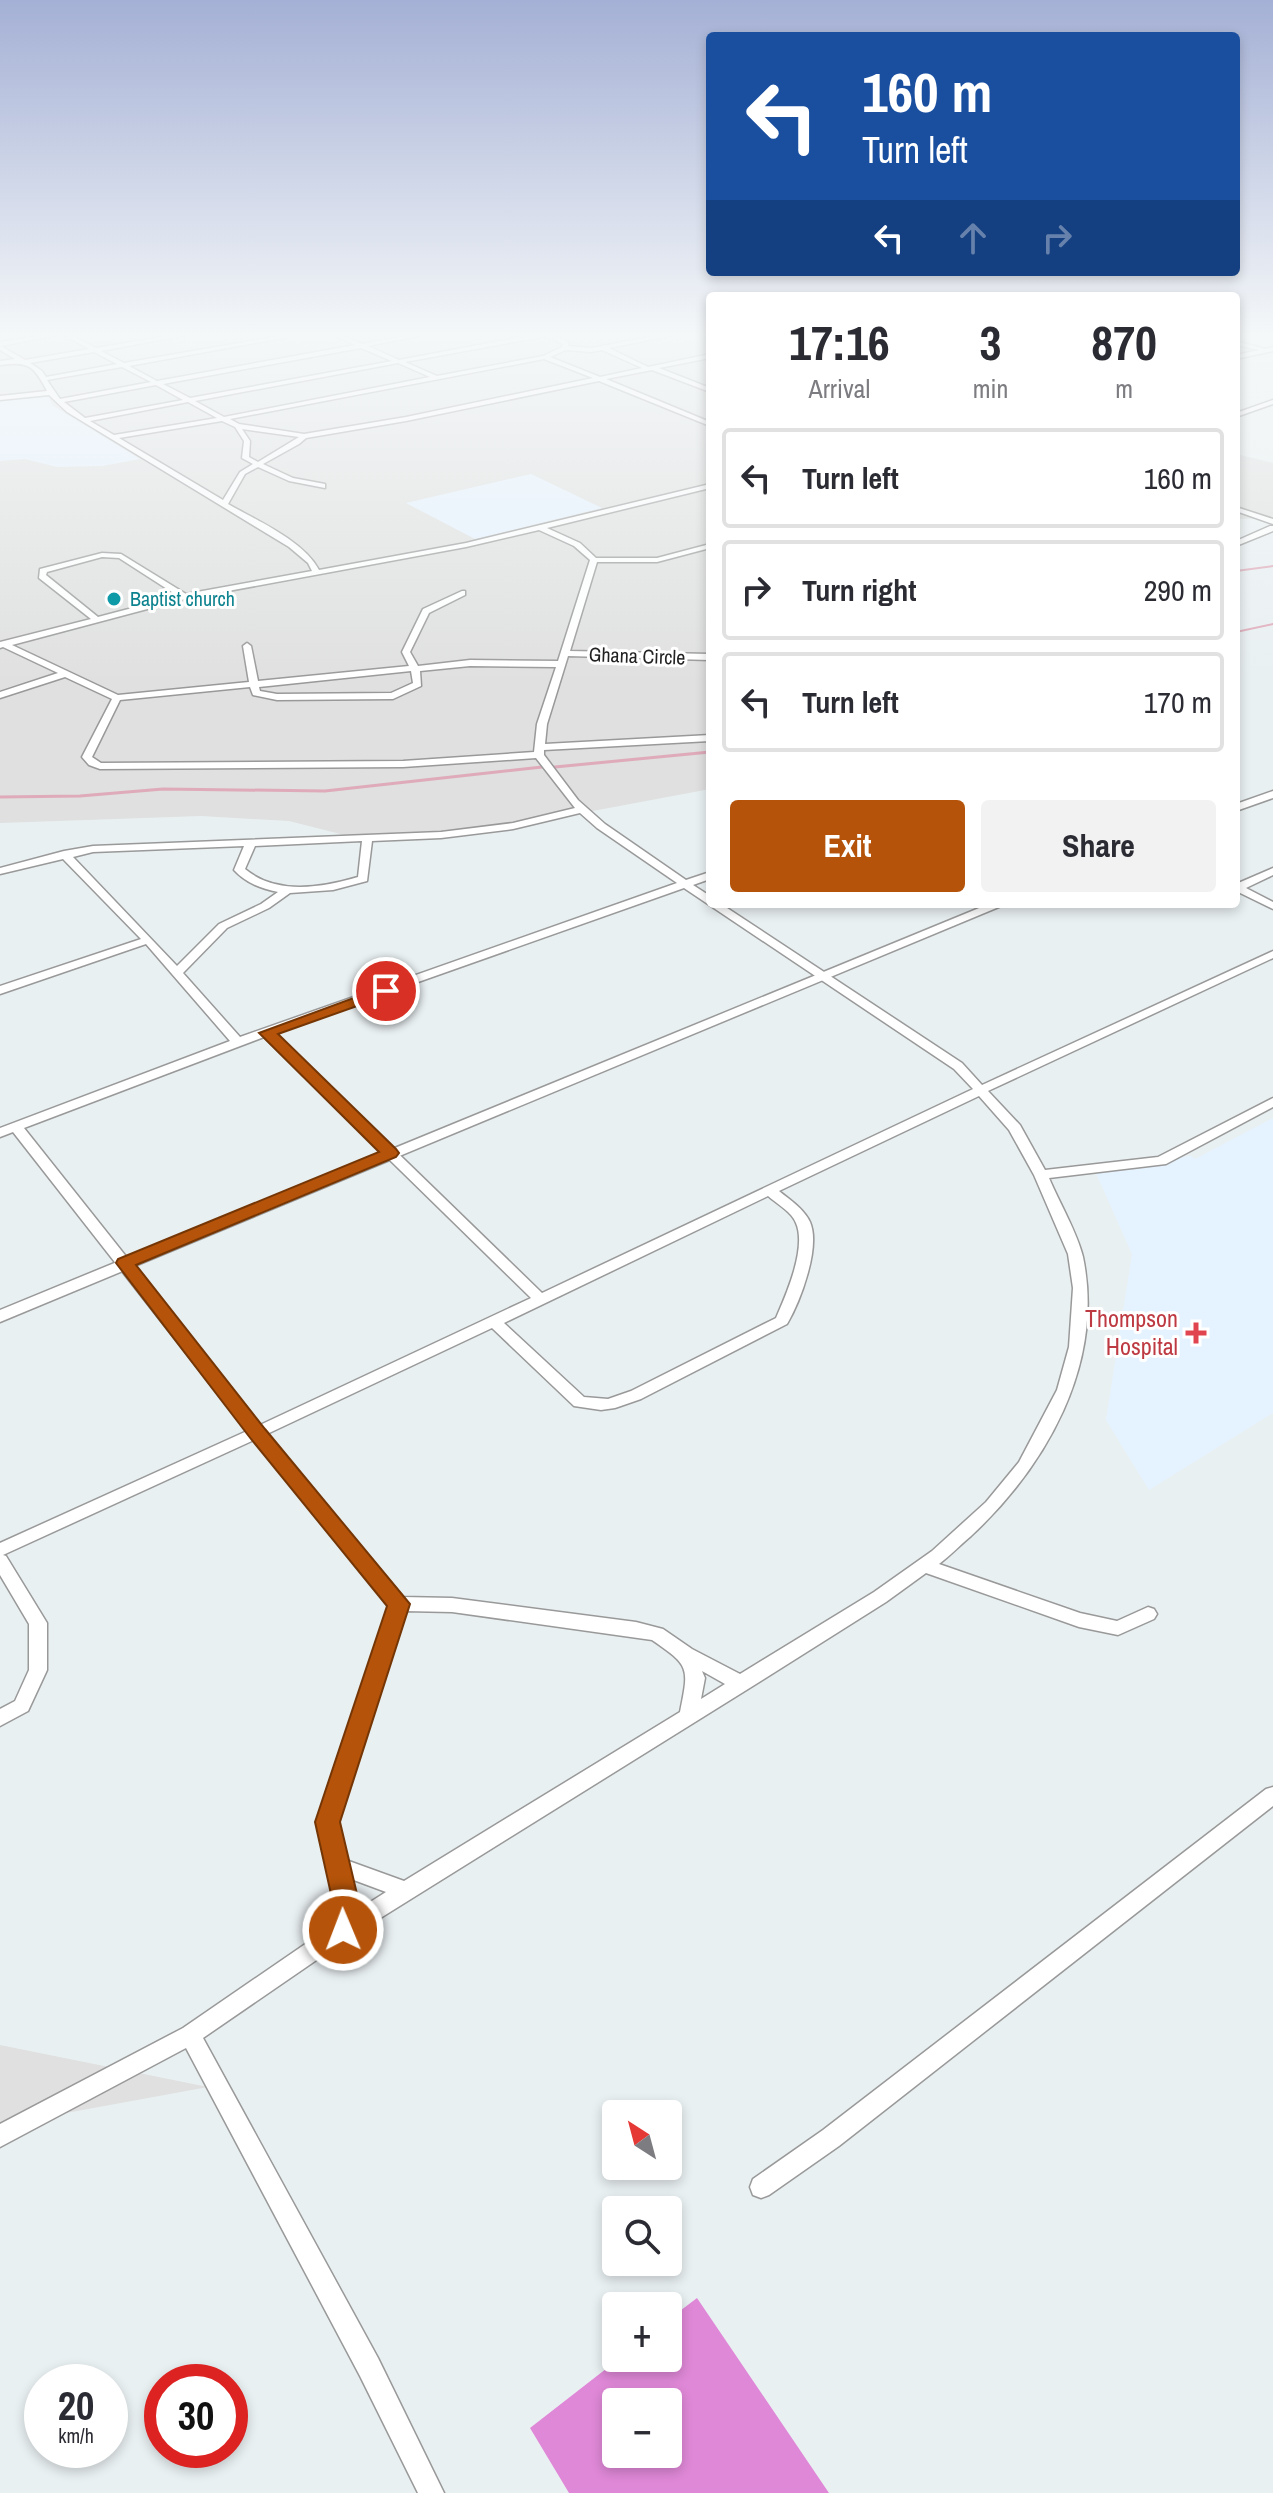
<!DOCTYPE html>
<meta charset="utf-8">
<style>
body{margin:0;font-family:"Archivo Narrow",sans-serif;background:#f2f2f3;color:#2b2b33;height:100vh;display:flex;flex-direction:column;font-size:30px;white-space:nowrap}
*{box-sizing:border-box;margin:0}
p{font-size:26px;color:#7c7c81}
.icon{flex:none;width:44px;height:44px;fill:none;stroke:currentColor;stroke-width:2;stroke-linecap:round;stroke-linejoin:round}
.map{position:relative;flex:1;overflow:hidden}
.drawer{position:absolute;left:706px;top:292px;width:534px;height:616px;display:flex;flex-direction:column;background:#fff;border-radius:8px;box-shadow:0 4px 12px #0003}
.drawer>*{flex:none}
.banner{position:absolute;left:706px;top:32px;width:534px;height:244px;border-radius:8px;box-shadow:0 4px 12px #0003;background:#1a4fa0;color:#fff;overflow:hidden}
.needle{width:52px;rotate:324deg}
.buttons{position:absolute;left:602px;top:2100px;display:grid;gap:16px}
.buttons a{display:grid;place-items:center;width:80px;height:80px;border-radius:8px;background:#fff;box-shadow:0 4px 12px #0003;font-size:40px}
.speed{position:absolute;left:24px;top:2364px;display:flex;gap:16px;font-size:40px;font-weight:700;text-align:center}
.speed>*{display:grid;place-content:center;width:104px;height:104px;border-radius:50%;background:#fff;box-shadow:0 4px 12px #0003;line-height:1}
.speed small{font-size:20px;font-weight:400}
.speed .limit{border:12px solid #d22;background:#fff;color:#111}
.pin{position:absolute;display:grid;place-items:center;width:68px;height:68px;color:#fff;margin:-34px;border:4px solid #fff;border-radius:50%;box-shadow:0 2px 8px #0007}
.me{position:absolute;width:88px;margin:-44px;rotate:359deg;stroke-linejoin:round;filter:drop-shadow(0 0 6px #0008)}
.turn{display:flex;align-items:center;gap:28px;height:168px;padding:0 24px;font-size:36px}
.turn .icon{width:104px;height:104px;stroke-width:2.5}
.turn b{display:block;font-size:56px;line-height:68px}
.lanes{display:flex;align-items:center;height:76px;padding:0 24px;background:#0003;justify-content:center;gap:40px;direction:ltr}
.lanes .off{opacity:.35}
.eta{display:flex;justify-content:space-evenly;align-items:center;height:136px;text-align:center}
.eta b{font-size:48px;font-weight:700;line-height:56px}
.primary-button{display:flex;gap:16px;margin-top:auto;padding:16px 24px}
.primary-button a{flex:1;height:92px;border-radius:8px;background:#b45309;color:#fff;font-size:32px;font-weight:700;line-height:92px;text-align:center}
.primary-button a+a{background:#f2f2f3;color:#2b2b33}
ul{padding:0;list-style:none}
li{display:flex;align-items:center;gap:24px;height:100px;margin:0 16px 12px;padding:0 8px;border:4px solid #e1e1e2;border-radius:8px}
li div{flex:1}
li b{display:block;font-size:30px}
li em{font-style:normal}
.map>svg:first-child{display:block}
</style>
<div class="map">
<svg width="1273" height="2493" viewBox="0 0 1273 2493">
<rect width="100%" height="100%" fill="#e9f0f2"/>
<g fill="#dfe0df">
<path d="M0 334H695L710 338V789L534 822 364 840 289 821 201 816 0 823Z"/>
<path d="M1236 454 1273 463V518L1236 519Z"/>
<path d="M0 2045 208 2087 28 2120 0 2131Z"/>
</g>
<g fill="#e5f2ff">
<path d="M48 394 52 405 140 459 102 466 57 467 25 459 0 461V400Z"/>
<path d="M531 474 602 508 475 539 406 503Z"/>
<path d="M1273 1118V1413L1149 1490 1106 1420 1132 1254 1095 1171 1191 1156 1195 1159Z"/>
</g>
<path fill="#df88d7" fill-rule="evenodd" d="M697 2298 829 2493H569L530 2428 620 2358H668V2320ZM668 2402V2454H616V2402Z"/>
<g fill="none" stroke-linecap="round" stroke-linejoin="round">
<g stroke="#dfaab9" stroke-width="2">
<path d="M1236 571 1273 566"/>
<path d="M1236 632 1273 624"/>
</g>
<g stroke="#dfaab9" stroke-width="3">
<path d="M555 767 710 752"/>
<path d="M0 797 80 796 163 789 325 791 542 767"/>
</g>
<defs>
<g id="minor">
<path d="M48 334H62L1 346 25 360 89 349 62 334H69L96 348 179 334H192L101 351 124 363 291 334H304L129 366 157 381 355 345 331 334H339L362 344 415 334H428L368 346 399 360 536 334H553L568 342V346L591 348 666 334H679L609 348 648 367 710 354V358L659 368 710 388V392L652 370 606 379 710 422V426L599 381 406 421 306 438 299 444 263 464 293 478 325 484V488L289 481 258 467 245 474 228 504C256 520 304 541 319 570L466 543 710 484V488L547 528 580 543 596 558H657L710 544V548L657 562H597L570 651 710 654V660L568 656 547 724 545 744 710 735V741L544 750V755L578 800 605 824 686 880 710 872V879L693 885 710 896V904H721L962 1063 982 1085 1273 951V958L988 1091 1020 1125 1045 1170 1158 1157 1273 1098V1107L1166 1164 1049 1178C1059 1202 1077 1232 1083 1257 1105 1364 1046 1466 971 1536 960 1545 950 1556 939 1564L1080 1613 1117 1621 1148 1607 1154 1609 1157 1614 1154 1619 1118 1635 1079 1627 926 1573 886 1602 748 1689 350 1937 203 2038 378 2358 444 2493H418L360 2376 186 2048 0 2147V2124L183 2028 333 1925 334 1894 318 1822 390 1605 254 1440 3 1555 6 1556 47 1623V1670L28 1711 0 1726V1709L15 1701 29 1670V1624L0 1575V1543L247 1431 13 1132 0 1137V1128L230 1041 146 944 0 994V986L141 939 63 859 0 874V868L64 851 93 846 441 832 513 823 575 808 536 758 403 767 100 769 89 765 82 757 112 699 65 677 0 698V692L58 673 3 647 0 648V642L91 619 39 578 40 569 102 553 121 554 186 594 312 571 308 563 289 547 67 412 49 395 0 400V396L47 391C34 366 29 361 0 365V361L15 359 0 350V342ZM547 336 563 344 562 347 543 356 437 376 405 362ZM361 348 392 361 190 398 163 384ZM566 350 591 352 602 350 642 368 600 377 550 357ZM94 352 117 364 46 377 42 371 30 363ZM544 359 593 378 406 417 304 434 239 424 230 419ZM398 363 430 377 224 417 195 401ZM122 367 151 382 60 399 47 380ZM156 385 183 400 85 418 64 402ZM188 402 217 418 114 435 90 421ZM222 421 235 427 244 441 242 458 253 464 240 472 223 500 119 438ZM242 429 299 437 258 462 249 457 250 441ZM539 530 574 546 590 560 558 661 470 660 418 666 410 652 429 613 465 595V591H462L423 609 402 652 409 666 258 681 251 646 247 643 243 646 249 682 118 695 12 645 185 599 466 547ZM102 557 119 558 178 596 98 617 46 575 47 572ZM470 666 556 667 537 724 534 752 403 761 101 763 92 757 120 700 250 687 253 695 277 700 393 699 421 686 420 671ZM411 671 413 683 391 693 277 694 260 691 259 687ZM580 813 597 828 677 883 240 1037 183 973 227 928 269 908 290 893 333 890 367 881 372 841 441 838 513 829ZM362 841 358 877C321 888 276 895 245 869L255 846ZM244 846 234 870C246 883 260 888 278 892L261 904 219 924 177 966 73 857 93 852ZM684 888 954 1069 973 1089 542 1293 274 1033ZM264 1037 531 1298 260 1425 24 1128ZM979 1096 1009 1130 1034 1175 1068 1254 1073 1288 1069 1347 1057 1390 1019 1462 986 1502 932 1551 874 1592 740 1674 692 1649 663 1629 636 1622 452 1598 403 1597 267 1434 492 1328 574 1406 601 1410 615 1408 641 1399 787 1324C800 1302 821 1247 810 1222 804 1209 790 1200 779 1191ZM768 1196C777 1204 792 1212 796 1223 807 1248 786 1295 776 1318L631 1391 608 1399 584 1397 504 1323ZM405 1611 452 1612 652 1640C690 1666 689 1667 680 1712L404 1881 346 1860 338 1822ZM702 1671 725 1684 701 1699 705 1678ZM351 1879 386 1892 353 1913 354 1894Z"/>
<path d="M1236 341 1265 349 1273 347V351L1236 359V355L1259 350 1236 345Z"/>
<path d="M1273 400V404L1236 417V413Z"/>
<path d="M1236 507 1273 519V524L1236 511Z"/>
<path d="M1270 526H1273V531L1236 546V541Z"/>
<path d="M1273 868V875L1246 888 1273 902V909L1236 891V884Z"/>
<path d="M1273 1787V1806L839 2146 769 2195 761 2198 753 2195 750 2187 753 2179 823 2130 1266 1789Z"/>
</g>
<g id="tertiary">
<path d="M1273 791V798L1236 811V804Z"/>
<path d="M989 904H1006L0 1322V1310Z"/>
</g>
</defs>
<use href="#minor" stroke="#999" stroke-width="3"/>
<use href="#tertiary" stroke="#999" stroke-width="3"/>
<use href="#minor" fill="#fff" fill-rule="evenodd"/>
<use href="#tertiary" fill="#fff" fill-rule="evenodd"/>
</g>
<linearGradient id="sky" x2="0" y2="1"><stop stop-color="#a4b0d5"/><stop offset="0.49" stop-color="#f5f8f9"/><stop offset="1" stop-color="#f5f8f9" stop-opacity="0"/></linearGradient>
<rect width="1273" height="683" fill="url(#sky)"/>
<path fill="#b45309" stroke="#753606" stroke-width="2" d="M386 986 391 988V994L278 1034 396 1149 399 1153 396 1157 136 1265 265 1429 410 1604 340 1822 357 1894V1930L353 1939 343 1943 334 1939 330 1930 331 1894 315 1822 387 1606 251 1439 116 1263 118 1259 379 1152 259 1033Z"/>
<circle fill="#0f9aa8" stroke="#fff" stroke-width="3" cx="114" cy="599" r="8"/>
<path fill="#e0444e" stroke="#fff" stroke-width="3" d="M1192 1321h8v8h8v8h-8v8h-8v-8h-8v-8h8z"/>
<g text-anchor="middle" stroke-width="6" stroke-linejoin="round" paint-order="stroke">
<g font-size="20" fill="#0d838f" stroke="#fff" text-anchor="start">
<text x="130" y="606">Baptist church</text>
</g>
<g font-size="20" fill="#222" stroke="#fff">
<text transform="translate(637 656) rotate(2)" y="7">Ghana Circle</text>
</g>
<g font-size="24" fill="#be3a42" stroke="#fff" text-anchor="end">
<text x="1178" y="1327">Thompson<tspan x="1178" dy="28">Hospital</tspan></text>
</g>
</g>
</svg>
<div class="buttons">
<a><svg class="needle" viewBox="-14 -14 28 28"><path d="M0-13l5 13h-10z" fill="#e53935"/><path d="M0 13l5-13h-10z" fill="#7c7c81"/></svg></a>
<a><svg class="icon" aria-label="search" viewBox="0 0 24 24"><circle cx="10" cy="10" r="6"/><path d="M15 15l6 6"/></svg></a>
<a>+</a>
<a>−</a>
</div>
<div class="speed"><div>20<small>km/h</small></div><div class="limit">30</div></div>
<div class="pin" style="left:386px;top:991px;background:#d93025"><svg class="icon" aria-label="arrive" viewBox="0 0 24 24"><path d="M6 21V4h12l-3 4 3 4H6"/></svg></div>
<svg class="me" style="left:343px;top:1930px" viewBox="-20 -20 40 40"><circle r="17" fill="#b45309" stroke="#fff" stroke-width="3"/><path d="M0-11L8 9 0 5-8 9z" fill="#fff"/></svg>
<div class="banner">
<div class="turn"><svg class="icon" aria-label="left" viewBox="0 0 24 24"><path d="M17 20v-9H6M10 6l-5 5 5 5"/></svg><div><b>160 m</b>Turn left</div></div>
<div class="lanes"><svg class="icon" aria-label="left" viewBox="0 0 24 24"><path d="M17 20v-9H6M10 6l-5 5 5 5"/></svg><svg class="icon off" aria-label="ahead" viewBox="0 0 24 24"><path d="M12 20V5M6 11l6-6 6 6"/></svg><svg class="icon off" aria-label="right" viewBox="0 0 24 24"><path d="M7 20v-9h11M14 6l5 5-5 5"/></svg></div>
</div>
<section class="drawer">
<div class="eta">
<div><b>17:16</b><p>Arrival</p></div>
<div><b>3</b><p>min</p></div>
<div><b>870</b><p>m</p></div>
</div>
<ul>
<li><svg class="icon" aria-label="left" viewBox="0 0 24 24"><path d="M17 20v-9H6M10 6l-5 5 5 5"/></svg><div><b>Turn left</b></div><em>160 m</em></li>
<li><svg class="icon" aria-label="right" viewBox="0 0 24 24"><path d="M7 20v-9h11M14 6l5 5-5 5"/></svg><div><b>Turn right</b></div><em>290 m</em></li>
<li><svg class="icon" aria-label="left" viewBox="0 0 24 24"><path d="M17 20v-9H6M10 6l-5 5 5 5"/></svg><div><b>Turn left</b></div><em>170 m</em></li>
</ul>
<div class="primary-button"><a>Exit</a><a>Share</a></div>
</section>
</div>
